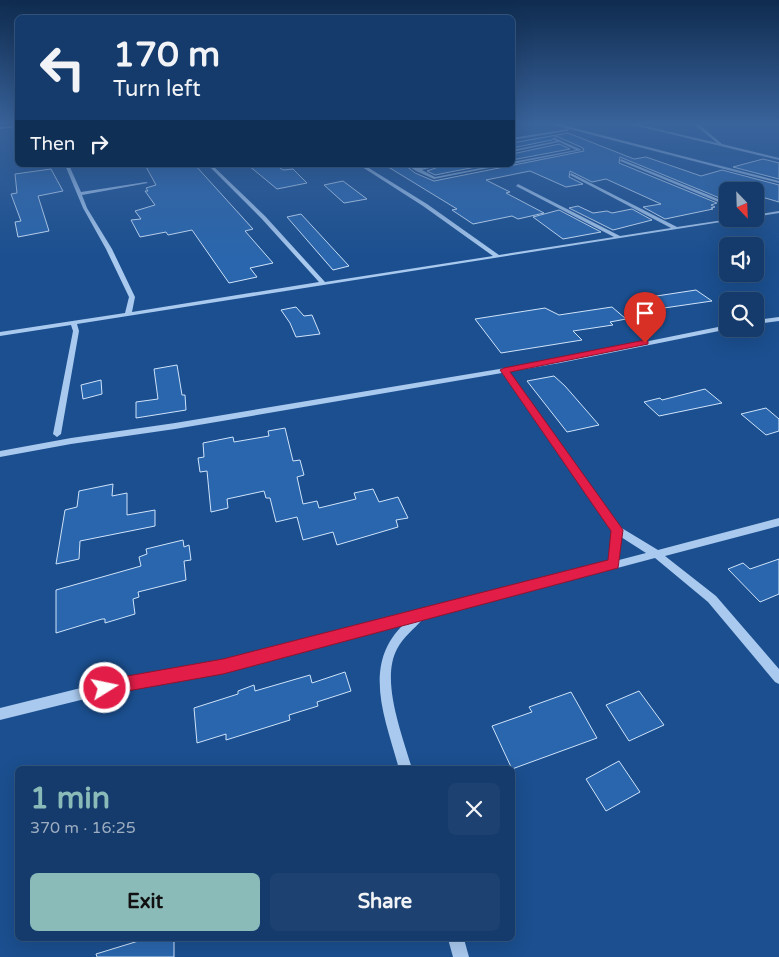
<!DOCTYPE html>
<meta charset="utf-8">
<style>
body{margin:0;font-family:"Varela Round",sans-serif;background:#1d4271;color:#f1f3f6;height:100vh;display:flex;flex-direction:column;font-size:19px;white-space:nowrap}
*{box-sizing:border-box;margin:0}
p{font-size:16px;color:#9dadc1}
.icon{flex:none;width:28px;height:28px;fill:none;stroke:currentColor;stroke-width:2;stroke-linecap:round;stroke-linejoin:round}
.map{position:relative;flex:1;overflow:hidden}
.side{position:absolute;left:15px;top:766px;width:500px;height:175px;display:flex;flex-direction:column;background:#143b6b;border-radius:8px;box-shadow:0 5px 20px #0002,0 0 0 1px #33557e}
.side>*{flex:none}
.guide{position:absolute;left:15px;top:15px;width:500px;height:152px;border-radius:8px;box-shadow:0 5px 20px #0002,0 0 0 1px #33557e;background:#143b6b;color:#f1f3f6;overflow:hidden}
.needle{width:32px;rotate:157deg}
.fabs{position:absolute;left:719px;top:182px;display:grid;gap:10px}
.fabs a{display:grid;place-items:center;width:45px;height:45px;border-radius:8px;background:#143b6b;box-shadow:0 5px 20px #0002,0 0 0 1px #33557e;font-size:25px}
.pin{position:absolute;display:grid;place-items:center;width:42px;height:42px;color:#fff;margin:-51px -21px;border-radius:50% 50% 50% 0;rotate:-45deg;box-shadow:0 0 5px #0007}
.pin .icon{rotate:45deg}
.me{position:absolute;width:55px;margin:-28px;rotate:80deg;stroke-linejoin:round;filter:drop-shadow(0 0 4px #0008)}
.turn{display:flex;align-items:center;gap:18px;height:105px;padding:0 15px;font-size:22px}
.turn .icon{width:65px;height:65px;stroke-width:2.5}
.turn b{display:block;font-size:35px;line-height:42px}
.then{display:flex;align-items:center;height:48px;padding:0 15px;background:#0003;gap:10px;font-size:19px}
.round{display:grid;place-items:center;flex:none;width:52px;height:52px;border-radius:8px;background:#1d4271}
.overview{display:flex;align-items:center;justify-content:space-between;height:85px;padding:0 15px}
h1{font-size:30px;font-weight:700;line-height:38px;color:#8bbbb9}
.cta{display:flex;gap:10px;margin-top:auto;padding:10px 15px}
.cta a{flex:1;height:58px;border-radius:8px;background:#8bbbb9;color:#111;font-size:20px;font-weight:700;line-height:58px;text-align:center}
.cta a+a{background:#1d4271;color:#f1f3f6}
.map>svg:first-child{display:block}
</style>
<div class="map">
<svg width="779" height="957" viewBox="0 0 779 957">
<rect width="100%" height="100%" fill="#1b4f8f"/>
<g fill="#2a66ad" stroke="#cfe3fa">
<path d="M568 133 634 159 646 157 701 176 722 170 779 185V202L755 195V191H728L727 201 620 157 619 163 717 203 711 205 715 207 711 208 713 209 665 219 643 207 661 204 606 179 592 182 570 171 569 177 583 184 566 187 530 171 486 180 510 192 506 193 544 213 518 219 512 216 473 224 452 210 457 209 385 165H405L415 173 434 181 584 151 583 148 556 136 552 140 512 148V143Z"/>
<path d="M559 144 570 149 512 160V154Z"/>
<path d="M763 159 779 163V179L733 167Z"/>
<path d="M145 165H195L253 229 245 231 273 263 250 268 257 277 229 283 192 230 168 235 166 232 140 237 131 220 141 219 135 211 155 205 145 191H148L146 188 156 185Z"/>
<path d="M248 165H276L283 170 293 169 307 183 277 189Z"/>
<path d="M444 165H486L435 175 427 171Z"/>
<path d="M51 169 63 191 38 196 49 231 18 237 15 222 21 221 11 194 17 193 15 174Z"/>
<path d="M343 181 367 199 344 203 324 185Z"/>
<path d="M578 206 593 213 607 211 612 213 632 209 652 220 613 230 569 208Z"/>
<path d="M559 210 601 232 563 239 533 217Z"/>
<path d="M301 214 349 266 333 270 287 217Z"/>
<path d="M696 290 712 301 664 308 650 297Z"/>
<path d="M296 307 304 316 312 315 320 334 296 337 290 323 281 310Z"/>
<path d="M612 307 626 319 610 322 613 325 573 331 582 340 501 353 475 319 545 308 559 315Z"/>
<path d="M177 365 182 395H185L186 410 136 418V402L158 399 154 369Z"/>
<path d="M554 376 565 386 599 425 567 432 527 381Z"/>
<path d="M101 380 102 394 83 399 81 385Z"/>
<path d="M705 389 722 403 659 416 644 402 660 398 662 400Z"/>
<path d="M766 408 779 419V431L766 435 741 414Z"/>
<path d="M285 428 293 461 300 460 304 475 297 477 303 504 317 501 319 508 356 499 354 493 373 489 379 502 398 497 408 518 396 520 398 527 337 545 333 532 303 540 297 517 276 522 270 498H266L264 491 227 499 228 508 211 512 207 471 200 472 198 458 204 457 203 443 233 437 234 442 269 436 268 431Z"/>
<path d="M113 484 112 496 127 493V515L155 510V526L80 541 79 559 56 564 65 510 77 507 79 491Z"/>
<path d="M183 540 184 547 189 545 191 560 184 561 186 580 138 592 139 597 133 599 135 614 105 623V619H102L56 633V590L141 566 139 557 147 554 146 549Z"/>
<path d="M779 559V594L760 602 728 569 743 563 750 569Z"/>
<path d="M345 672 351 691 317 702 318 706 289 715 290 720 226 740V734L197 743 194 708 238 694V691L254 685 255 691 310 675 312 683Z"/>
<path d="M639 691 664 725 629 741 606 705Z"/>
<path d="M571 692 597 738 512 769 492 726 532 712 529 707Z"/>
<path d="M619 761 640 792 606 811 586 779Z"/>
<path d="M145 939H174V957H97L96 954Z"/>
</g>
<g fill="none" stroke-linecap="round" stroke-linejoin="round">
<g fill="#a9c9ee" fill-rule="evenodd">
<path d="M548 123H555L779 181V183L569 129 568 131 512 140V138L568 129Z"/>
<path d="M632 123 717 143 693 123H697L722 144 779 158V160L625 123Z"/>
<path d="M18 125V127L0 129V127Z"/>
<path d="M555 138 582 150 512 164V162L576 150 559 142 512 152V150L556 141 553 139Z"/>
<path d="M621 159 728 203V206L620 161Z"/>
<path d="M65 165H69L81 192 146 182 148 183 82 195 87 208 112 249 135 297 132 312 319 282 261 218 208 165H212L265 216 325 282 493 256 423 206 359 165H364L427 204 499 255 614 237 516 186 518 184 620 236 671 228 570 175 571 173 677 227 730 219H740L77 324 79 331 61 434 57 437 53 434 73 331 71 325 0 336V332L125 313 129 297 106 249 83 208Z"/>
<path d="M407 165C412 165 415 168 420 168 427 169 435 165 442 165L422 170 435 177 496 165H504L434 179 416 171Z"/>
<path d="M779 211V213L755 217V215Z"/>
<path d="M779 317V321L755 324V320Z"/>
<path d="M728 325V329H729L560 363 508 372 620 527 658 550 779 518V526L665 556 716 596 779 669V684L775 682 708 602 655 558 422 620C414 629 403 637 397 649 380 681 403 736 412 769H399C386 720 361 666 403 625L223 672 105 694 0 720V708L105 682 223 662 609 562 612 531 502 373 175 429 71 444 0 457V451L71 438 175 423 560 359ZM621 537 646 553 619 560Z"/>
<path d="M448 939H464L469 957H453Z"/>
</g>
</g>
<linearGradient id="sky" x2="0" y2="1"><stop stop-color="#0f2b4f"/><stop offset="0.48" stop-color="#39639b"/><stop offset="1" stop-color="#39639b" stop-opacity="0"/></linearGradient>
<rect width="779" height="257" fill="url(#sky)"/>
<path fill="#e11d48" stroke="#92132f" d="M645 340 648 341V344L510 372 621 527 623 530 618 568 223 674 105 695 100 693 97 688 100 683 105 680 223 659 608 560 611 531 500 370 504 368Z"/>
</svg>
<div class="fabs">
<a><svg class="needle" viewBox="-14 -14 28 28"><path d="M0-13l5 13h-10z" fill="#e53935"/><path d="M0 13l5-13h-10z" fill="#9dadc1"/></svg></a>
<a><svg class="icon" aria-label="sound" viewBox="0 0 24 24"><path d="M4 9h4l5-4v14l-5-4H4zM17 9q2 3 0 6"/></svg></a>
<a><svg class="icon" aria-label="search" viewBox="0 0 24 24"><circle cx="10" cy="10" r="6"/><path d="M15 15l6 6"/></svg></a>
</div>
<div class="pin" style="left:645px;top:343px;background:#d93025"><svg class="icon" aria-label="arrive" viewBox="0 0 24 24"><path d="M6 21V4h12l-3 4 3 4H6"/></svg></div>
<svg class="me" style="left:105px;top:688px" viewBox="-20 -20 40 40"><circle r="17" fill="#e11d48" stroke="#fff" stroke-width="3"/><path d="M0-11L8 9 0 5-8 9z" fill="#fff"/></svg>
<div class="guide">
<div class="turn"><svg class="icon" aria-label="left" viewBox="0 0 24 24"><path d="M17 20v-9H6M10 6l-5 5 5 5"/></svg><div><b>170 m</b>Turn left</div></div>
<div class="then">Then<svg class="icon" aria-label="right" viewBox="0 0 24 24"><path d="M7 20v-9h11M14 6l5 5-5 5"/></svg></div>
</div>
<section class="side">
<div class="overview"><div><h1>1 min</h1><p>370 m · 16:25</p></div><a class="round"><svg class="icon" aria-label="close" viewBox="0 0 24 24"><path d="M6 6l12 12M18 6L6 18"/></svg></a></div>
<div class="cta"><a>Exit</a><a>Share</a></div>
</section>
</div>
